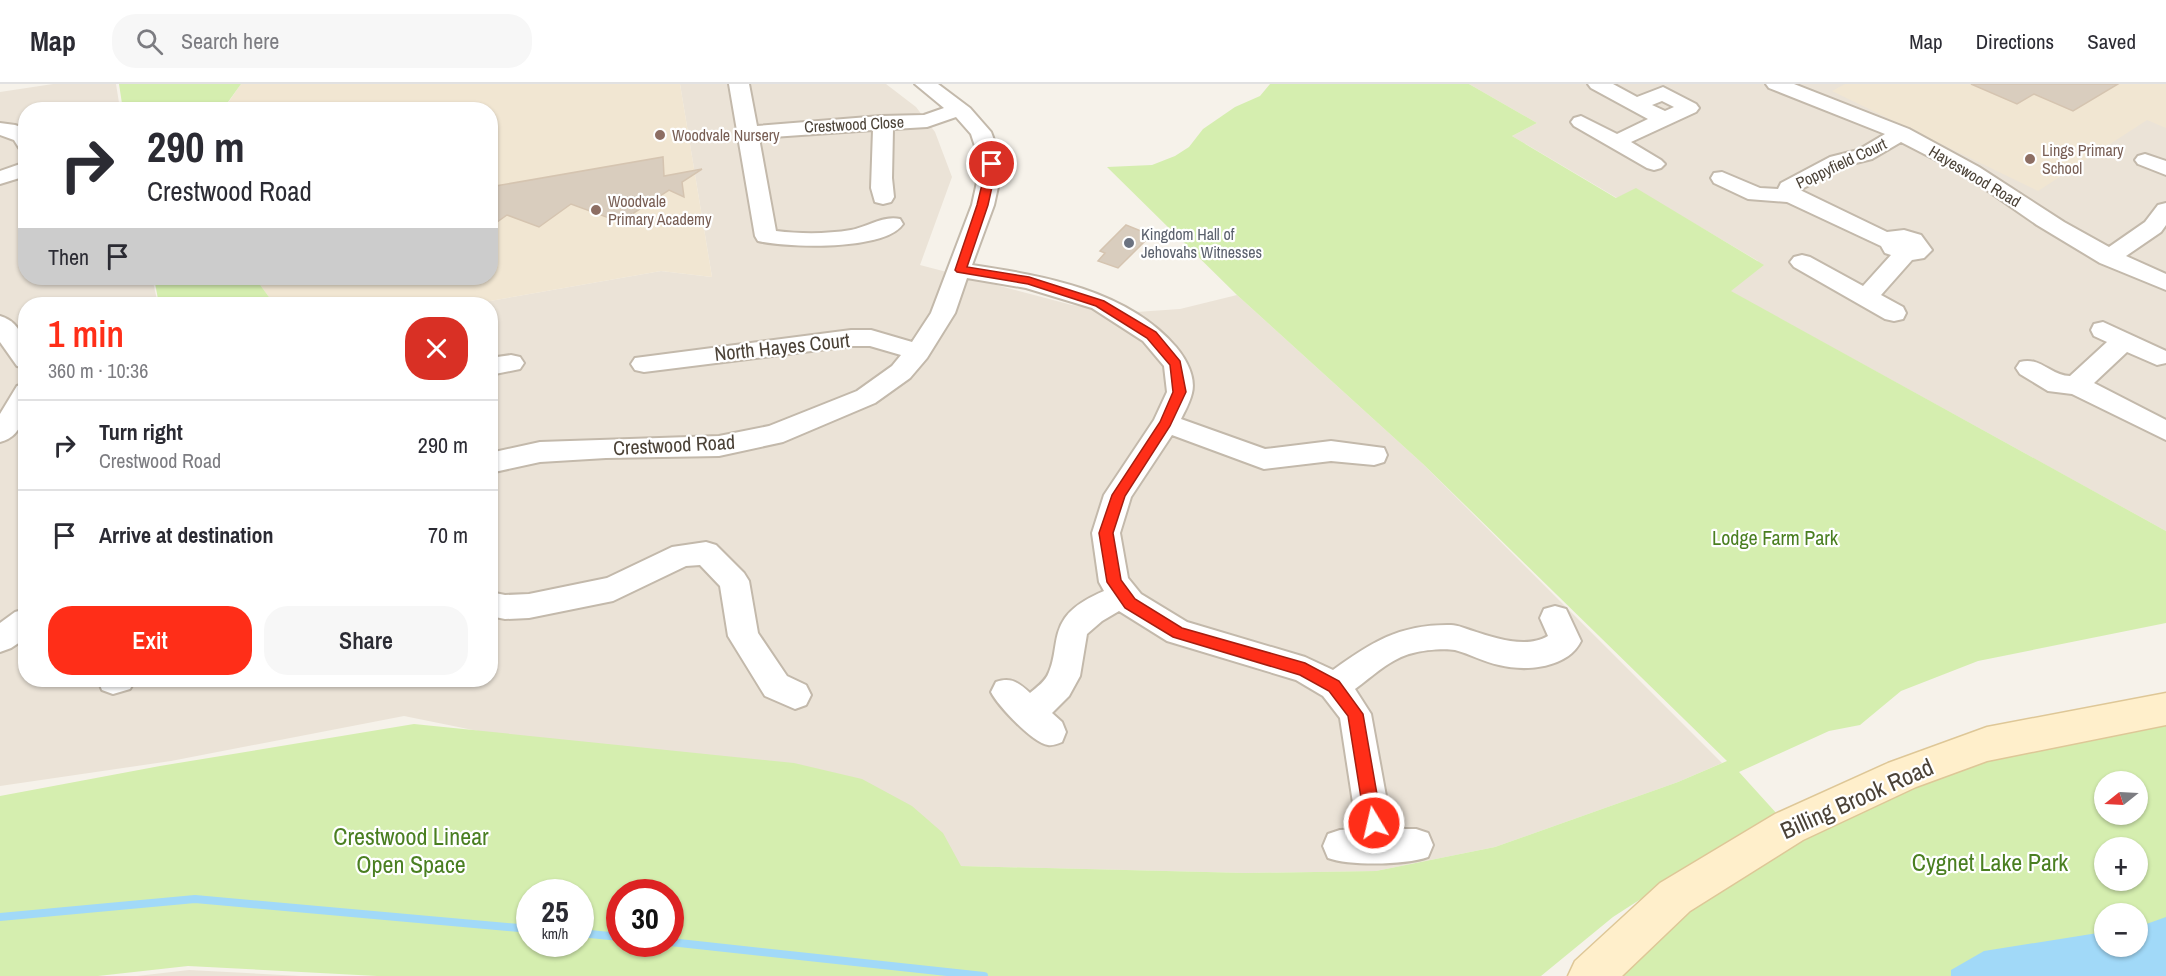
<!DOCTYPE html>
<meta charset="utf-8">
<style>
body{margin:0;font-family:"Archivo Narrow",sans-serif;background:#f7f7f7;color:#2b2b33;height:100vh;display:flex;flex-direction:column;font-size:22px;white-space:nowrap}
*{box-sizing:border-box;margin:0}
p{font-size:20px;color:#7c7c81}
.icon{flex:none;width:33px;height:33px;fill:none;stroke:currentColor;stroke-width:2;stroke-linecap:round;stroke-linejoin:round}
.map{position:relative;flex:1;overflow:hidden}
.drawer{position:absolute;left:18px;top:213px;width:480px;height:390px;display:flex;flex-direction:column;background:#fff;border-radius:24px;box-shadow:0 2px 4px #0004}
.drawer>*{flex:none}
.top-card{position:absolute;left:18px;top:18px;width:480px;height:183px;border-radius:24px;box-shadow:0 2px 4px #0004;background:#fff;color:#2b2b33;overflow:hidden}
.needle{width:39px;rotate:252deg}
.fabs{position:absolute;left:2094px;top:687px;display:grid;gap:12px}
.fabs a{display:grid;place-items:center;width:54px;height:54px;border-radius:50%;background:#fff;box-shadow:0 2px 4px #0004;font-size:30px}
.speed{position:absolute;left:516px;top:795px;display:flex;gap:12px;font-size:30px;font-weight:700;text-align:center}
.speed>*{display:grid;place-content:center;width:78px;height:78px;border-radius:50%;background:#fff;box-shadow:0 2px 4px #0004;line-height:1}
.speed small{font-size:15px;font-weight:400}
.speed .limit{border:9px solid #d22;background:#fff;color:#111}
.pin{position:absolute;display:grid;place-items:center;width:51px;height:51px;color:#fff;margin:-26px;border:3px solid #fff;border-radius:50%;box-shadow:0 2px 6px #0007}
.me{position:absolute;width:66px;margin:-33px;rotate:351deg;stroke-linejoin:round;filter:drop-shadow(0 0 4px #0008)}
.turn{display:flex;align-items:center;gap:21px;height:126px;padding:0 30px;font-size:27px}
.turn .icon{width:78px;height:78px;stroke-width:2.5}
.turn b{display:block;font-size:42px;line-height:51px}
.then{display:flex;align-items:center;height:57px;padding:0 30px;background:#0003;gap:12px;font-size:22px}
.round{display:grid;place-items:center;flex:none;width:63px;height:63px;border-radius:24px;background:#f7f7f7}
.head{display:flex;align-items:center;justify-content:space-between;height:102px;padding:0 30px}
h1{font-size:36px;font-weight:600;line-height:45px;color:#ff2e18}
.action{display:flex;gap:12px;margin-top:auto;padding:12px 30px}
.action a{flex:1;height:69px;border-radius:24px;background:#ff2e18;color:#fff;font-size:24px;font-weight:600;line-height:69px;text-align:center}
.action a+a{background:#f7f7f7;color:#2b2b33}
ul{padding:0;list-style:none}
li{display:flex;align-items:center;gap:18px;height:90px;padding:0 30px;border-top:2px solid #e1e1e2}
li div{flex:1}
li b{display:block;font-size:22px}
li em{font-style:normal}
header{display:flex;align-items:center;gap:36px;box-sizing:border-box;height:84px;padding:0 30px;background:#fff;border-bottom:2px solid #e1e1e2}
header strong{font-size:28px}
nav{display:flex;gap:33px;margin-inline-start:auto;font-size:21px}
.search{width:420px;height:54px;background:#f7f7f7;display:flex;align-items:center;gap:15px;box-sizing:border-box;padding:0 21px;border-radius:24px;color:#7c7c81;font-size:22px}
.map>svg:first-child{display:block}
</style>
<header>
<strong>Map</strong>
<div class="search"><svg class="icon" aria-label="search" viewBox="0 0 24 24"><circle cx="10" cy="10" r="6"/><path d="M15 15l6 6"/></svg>Search here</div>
<nav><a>Map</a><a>Directions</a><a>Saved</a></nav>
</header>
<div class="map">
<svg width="2166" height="892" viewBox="0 0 2166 892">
<rect width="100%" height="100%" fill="#f6f2ea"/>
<g fill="#ebe3d7">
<path d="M53 0H116L120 25 26 26V194H152L158 220H26V596H490V220H473L661 187 712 193 680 0H886L916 23 935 48 952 93 920 181 1072 221 1136 228 1180 225 1237 211 1423 380 1722 679 1678 698 1495 763 1376 787 1246 789 961 782 635 679 404 632 171 677 0 702V8Z"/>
<path d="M1469 0H2166V447L1730 207 1758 177 1636 105 1617 114 1512 52 1537 39Z"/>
<path d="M189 886 301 892H137Z"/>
</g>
<g fill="#f1e6d2">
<path d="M241 0H680L712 193 661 187 473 220H272L269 213 255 194H490V26H223Z"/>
<path d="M1845 0H2166V44L2147 36 2038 107 1832 7Z"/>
</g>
<g fill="#d5eeaf" fill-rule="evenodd">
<path d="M119 0H241L223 25 123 26Z"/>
<path d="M1270 0H1469L1537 39 1512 52 1616 114 1636 104 1764 181 1731 207 2166 447V539L1978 577 1901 607 1860 641 1829 647 1739 688 1778 731 1718 765 1613 833 1541 892H377L188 882 98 892H0V712L160 682 414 640 794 679 862 695 912 722 943 749 961 782 1246 789 1376 787 1495 763 1678 698 1727 677 1423 380 1237 211 1107 83 1152 81 1175 72 1189 63 1203 45 1235 23 1260 12ZM530 808H580V860H530ZM620 808H670V860H620Z"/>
<path d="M154 194H255L269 213 272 220H159Z"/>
<path d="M2166 625V892H1590L1606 879 1902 691ZM2104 698H2138V730H2104ZM2104 764H2138V796H2104ZM2104 830H2138V862H2104Z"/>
</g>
<path fill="#a1d9f8" d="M2166 833V892H1951V886L1984 867 2104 848V862H2138V843Z"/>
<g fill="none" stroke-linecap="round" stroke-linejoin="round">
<g stroke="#a1d9f8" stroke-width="8">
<path d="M0 833 195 815 530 845"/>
<path d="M580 849 620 853"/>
<path d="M670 858 984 892"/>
</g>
</g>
<g fill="#d9cdbe" stroke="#d5c4b0" stroke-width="1.5">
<path d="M1971 0H2118L2073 27 2034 10 2017 20Z"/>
<path d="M663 73 664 92 702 85 682 98 684 113 669 106 620 138 571 120 539 143 507 131 490 143V103Z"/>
<path d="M1126 141 1151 151 1118 184 1098 177 1105 169 1100 167Z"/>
</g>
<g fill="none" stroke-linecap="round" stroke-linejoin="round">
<defs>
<g id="street">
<path d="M729 0H749L757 42 881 32 924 31 944 24 915 0H938L970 24 991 48 1003 80 994 121 972 181C1044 192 1127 206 1176 263 1186 275 1196 293 1192 309 1190 318 1185 327 1181 335L1265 365 1331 357 1384 364 1387 371 1384 378 1374 381 1331 377 1264 385 1172 351 1131 413 1120 449 1128 494 1141 510 1187 538 1305 573 1333 586C1372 558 1400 540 1451 541 1458 541 1466 545 1473 547 1495 554 1526 565 1548 552L1540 534 1544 525 1555 522 1566 525 1581 557C1568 584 1526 588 1499 581 1484 578 1470 570 1455 566 1444 564 1424 566 1413 569 1391 574 1373 592 1355 605L1371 630 1392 745H1416L1428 749 1433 761 1428 773C1406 781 1350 782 1328 774L1323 762 1328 750 1340 746 1357 745 1340 634 1323 612 1296 596 1167 557 1119 527 1102 537 1087 550 1080 592 1069 612 1052 629 1062 638 1066 648 1062 658C1057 660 1052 662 1048 661 1033 659 998 622 991 608L996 598C1011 593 1018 598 1030 609 1037 603 1046 597 1049 588 1057 570 1053 551 1065 534 1074 521 1090 513 1104 507L1099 498 1092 449 1104 411 1154 336 1167 308 1164 282 1143 257 1092 224 1026 204 967 194 955 229 927 274 910 294 875 319 783 358 719 372 606 374 540 378 490 389V369L540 358 719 352 769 342 857 307 892 282 901 271 870 262H851L644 288 635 286 631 280 635 274 851 246H871L912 258 931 229 972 121 981 80 971 50 956 33 927 43 893 45 892 94 894 113 891 118 883 120 875 118 871 104 873 46 759 54 776 147C801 150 827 150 851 146 867 143 884 131 900 135L903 140C885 167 787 164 758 157L755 152Z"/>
<path d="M1588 0H1613L1637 13 1663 3 1696 20 1699 24 1696 28 1631 58 1661 76 1665 80 1661 84 1654 86 1647 84 1574 42 1571 38 1574 34 1581 32 1617 50 1648 35 1591 4ZM1662 17 1674 23 1665 27 1652 21Z"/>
<path d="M1766 0H1794L1909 45 1979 83 2064 138 2109 163 2145 138 2158 121 2166 119V141L2161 148 2126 172 2166 190V206L2100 179 2037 141 1965 91 1901 58 1872 75 1844 82 1800 106 1887 148 1904 146 1921 151 1932 166 1924 174 1912 176 1881 211 1903 223 1906 229 1903 235 1894 237 1885 235 1794 183 1790 178 1794 173 1802 171 1810 173 1863 202 1891 171 1885 169 1881 162 1787 118 1748 115 1714 99 1711 94 1714 89 1722 88 1760 104 1778 105 1781 99 1830 73 1858 66 1885 50 1769 4Z"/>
<path d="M0 39 15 41 26 45V66L19 64 14 56 0 51Z"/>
<path d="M2145 70 2166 77V91L2138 80 2135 76 2138 72Z"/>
<path d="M26 78V92L0 100V87Z"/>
<path d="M0 232C24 239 26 263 26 284L17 282 0 258Z"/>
<path d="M2103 238 2166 267V279L2157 281 2127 268 2094 299 2166 336V356L2072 310 2048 307 2020 290 2016 284 2020 278C2040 272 2051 292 2070 292L2107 258 2094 252 2091 246 2094 240Z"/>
<path d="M511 271 520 273 524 279 520 285 490 291V274Z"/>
<path d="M26 299C26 322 27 351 0 358V330L17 302Z"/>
<path d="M706 458 716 461 744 489 749 497 758 549 787 592 806 601 811 611 806 621 795 625 765 612 728 552 720 502 700 481 686 482 613 517 529 534 505 535 490 532V508L505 511 529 510 607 494 672 463Z"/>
<path d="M26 525V554L11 564 0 568V539L15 528Z"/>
<path d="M98 596H135L130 605 113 610 102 606Z"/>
</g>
<path id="secondary" d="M2166 609V641L1987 677 1916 703 1803 756 1690 827 1622 892H1568L1575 877 1660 799 1775 730 1888 679 1987 643Z"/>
</defs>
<use href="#street" stroke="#c3b9ab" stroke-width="4"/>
<use href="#secondary" stroke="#dec797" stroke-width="3"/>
<use href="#street" fill="#fff" fill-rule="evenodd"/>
<use href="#secondary" fill="#ffefcb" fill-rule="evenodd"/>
</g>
<path fill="#ff2e18" stroke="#a61e10" stroke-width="1.5" d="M992 77 997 80 988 121 967 183 1029 193 1104 217 1156 248 1180 277 1186 308 1170 342 1125 412 1113 449 1121 496 1135 515 1182 544 1305 579 1339 597 1363 630 1382 739 1379 745 1374 747 1368 745 1365 739 1348 632 1329 607 1300 591 1173 553 1125 524 1107 498 1099 449 1112 411 1160 338 1173 308 1170 281 1147 254 1096 222 1028 200 957 188 955 186 977 121 987 80Z"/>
<g fill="#8d6e63" stroke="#fff" stroke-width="2">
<circle cx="660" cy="51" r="6"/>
<circle cx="2030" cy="75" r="6"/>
<circle cx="596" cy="126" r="6"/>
</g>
<circle fill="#6b7280" stroke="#fff" stroke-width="2" cx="1129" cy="159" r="6"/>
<g text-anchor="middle" stroke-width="4.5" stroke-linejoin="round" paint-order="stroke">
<g font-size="16" fill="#4b4237" stroke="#fff">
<text transform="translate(854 40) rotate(-3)" y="6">Crestwood Close</text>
<text transform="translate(1841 79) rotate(-25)" y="6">Poppyfield Court</text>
<text transform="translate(1975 92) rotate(31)" y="6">Hayeswood Road</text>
</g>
<g font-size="16" fill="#785e54" stroke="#fff" text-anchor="start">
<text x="672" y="57">Woodvale Nursery</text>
<text x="2042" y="72">Lings Primary<tspan x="2042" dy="18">School</tspan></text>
<text x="608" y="123">Woodvale<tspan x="608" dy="18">Primary Academy</tspan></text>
</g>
<g font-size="16" fill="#5b616d" stroke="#fff" text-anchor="start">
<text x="1141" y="156">Kingdom Hall of<tspan x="1141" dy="18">Jehovahs Witnesses</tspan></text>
</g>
<g font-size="20" fill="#4b4237" stroke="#fff">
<text transform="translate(782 263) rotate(-6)" y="7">North Hayes Court</text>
<text transform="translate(674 361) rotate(-3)" y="7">Crestwood Road</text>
</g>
<g font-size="20" fill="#4a7f21" stroke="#fff">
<text x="1775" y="461">Lodge Farm Park</text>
</g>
<g font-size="24" fill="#4b4237" stroke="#fff">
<text transform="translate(1857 715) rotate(-24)" y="8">Billing Brook Road</text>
</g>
<g font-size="24" fill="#4a7f21" stroke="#fff">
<text x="411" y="761">Crestwood Linear<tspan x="411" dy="28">Open Space</tspan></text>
<text x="1990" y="787">Cygnet Lake Park</text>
</g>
</g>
</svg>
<div class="fabs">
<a><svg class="needle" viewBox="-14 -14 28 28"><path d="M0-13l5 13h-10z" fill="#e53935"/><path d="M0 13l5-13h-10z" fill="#7c7c81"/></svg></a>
<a>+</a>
<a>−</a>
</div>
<div class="speed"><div>25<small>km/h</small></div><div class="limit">30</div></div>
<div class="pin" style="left:992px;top:80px;background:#d93025"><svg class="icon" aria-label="arrive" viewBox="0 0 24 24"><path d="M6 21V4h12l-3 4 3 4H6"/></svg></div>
<svg class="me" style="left:1374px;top:739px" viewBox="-20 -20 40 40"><circle r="17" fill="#ff2e18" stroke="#fff" stroke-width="3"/><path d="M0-11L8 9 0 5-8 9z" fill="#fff"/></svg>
<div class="top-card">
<div class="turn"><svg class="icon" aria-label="right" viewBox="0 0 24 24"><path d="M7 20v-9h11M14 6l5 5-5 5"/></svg><div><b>290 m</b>Crestwood Road</div></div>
<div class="then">Then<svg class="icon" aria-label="arrive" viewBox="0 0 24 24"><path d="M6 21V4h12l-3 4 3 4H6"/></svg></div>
</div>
<section class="drawer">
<div class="head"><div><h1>1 min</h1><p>360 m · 10:36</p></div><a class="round" style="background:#d93025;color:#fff"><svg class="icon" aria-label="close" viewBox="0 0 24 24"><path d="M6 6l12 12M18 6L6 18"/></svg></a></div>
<ul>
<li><svg class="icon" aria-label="right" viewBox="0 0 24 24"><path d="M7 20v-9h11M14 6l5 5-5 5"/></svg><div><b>Turn right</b><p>Crestwood Road</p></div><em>290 m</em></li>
<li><svg class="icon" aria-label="arrive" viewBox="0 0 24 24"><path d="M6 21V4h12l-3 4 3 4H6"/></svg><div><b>Arrive at destination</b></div><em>70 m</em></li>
</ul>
<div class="action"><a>Exit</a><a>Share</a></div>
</section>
</div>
